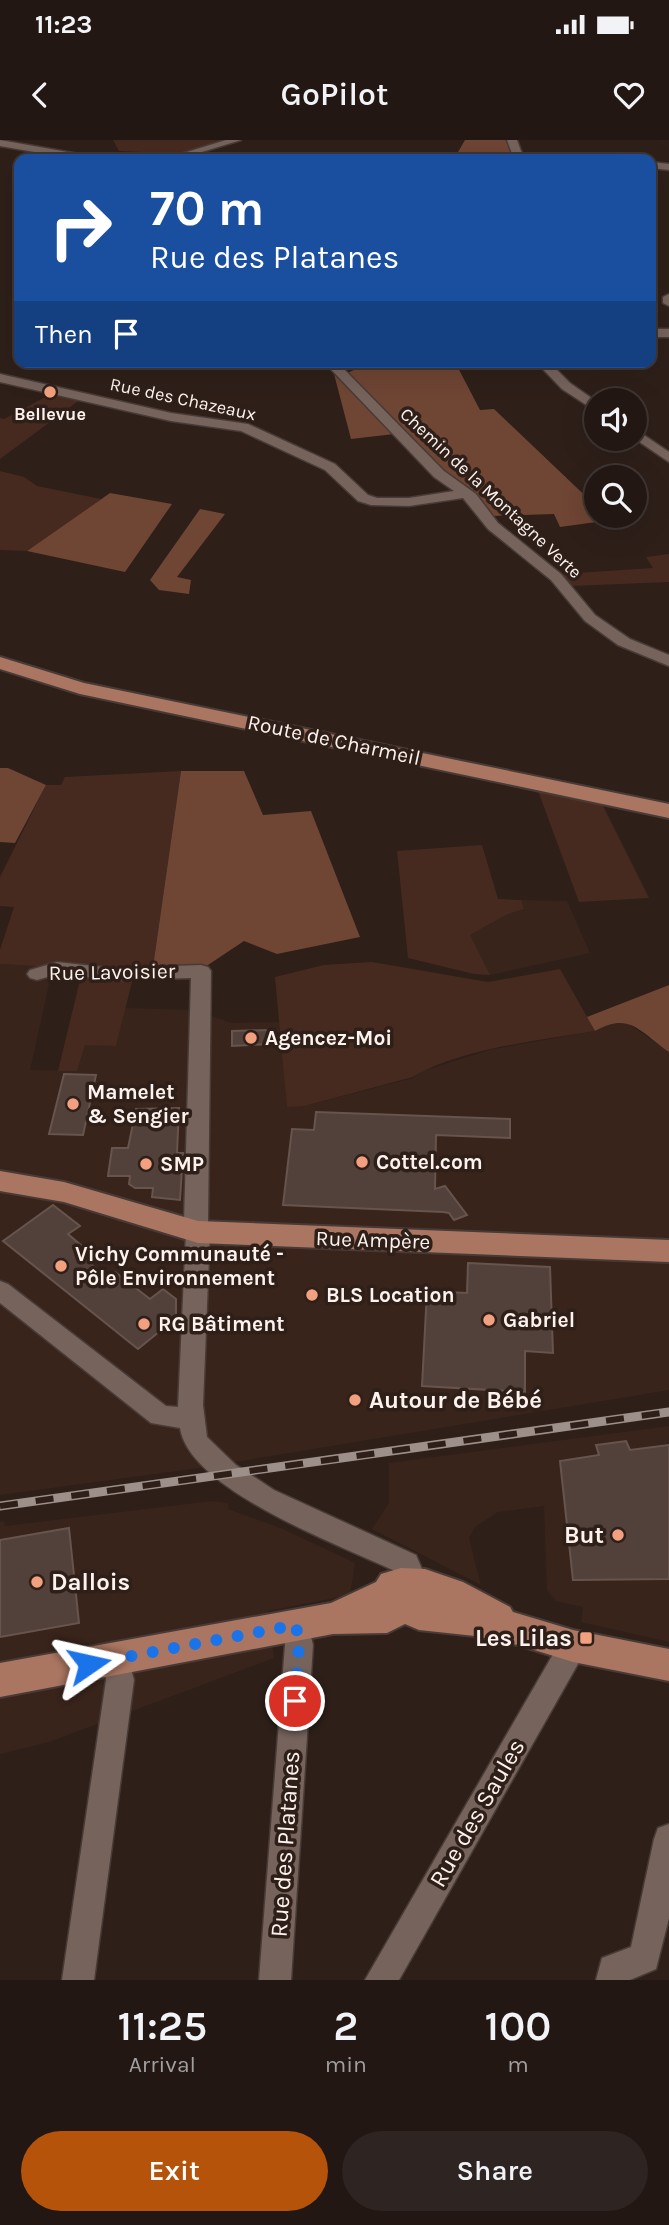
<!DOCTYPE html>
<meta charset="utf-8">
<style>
body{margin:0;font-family:Karla,sans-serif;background:#2e2421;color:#f1f3f6;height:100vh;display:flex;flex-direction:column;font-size:26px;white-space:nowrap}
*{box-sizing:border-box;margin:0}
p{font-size:23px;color:#a29fa0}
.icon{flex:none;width:38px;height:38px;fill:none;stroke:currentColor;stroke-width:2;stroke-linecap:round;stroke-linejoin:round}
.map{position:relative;height:1840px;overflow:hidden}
.side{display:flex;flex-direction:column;background:#221713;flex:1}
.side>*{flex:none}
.hud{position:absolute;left:14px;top:14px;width:642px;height:214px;border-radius:14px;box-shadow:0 7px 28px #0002,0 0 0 2px #3f3633;background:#1a4fa0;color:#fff;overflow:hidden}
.fabs{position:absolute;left:584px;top:248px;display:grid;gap:14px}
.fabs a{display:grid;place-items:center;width:63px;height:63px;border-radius:50%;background:#221713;box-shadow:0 7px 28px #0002,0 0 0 2px #3f3633;font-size:35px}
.pin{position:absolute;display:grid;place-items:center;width:60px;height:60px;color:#fff;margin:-30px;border:4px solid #fff;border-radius:50%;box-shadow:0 2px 7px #0007}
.me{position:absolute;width:77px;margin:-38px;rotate:79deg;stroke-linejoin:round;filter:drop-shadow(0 0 5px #0008)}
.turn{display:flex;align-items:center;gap:24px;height:147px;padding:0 21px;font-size:32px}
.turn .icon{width:91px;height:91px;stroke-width:2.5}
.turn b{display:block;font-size:49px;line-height:60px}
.then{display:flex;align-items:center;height:66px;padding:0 21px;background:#0003;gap:14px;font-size:26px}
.eta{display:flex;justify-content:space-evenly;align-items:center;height:119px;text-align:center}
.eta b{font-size:42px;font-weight:600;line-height:49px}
.action{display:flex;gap:14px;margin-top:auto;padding:14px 21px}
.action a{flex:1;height:80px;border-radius:42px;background:#b45309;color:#fff;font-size:28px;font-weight:600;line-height:80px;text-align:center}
.action a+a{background:#2e2421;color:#f1f3f6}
.status{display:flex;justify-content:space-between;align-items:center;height:49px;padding:0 35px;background:#221713;direction:ltr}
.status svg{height:19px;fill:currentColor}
header{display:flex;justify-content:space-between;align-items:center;height:91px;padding:0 21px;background:#221713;font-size:32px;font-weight:600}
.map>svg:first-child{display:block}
</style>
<div class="status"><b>11:23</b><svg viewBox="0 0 49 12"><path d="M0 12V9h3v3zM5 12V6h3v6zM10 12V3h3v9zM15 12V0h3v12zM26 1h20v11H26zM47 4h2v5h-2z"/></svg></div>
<header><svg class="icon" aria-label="back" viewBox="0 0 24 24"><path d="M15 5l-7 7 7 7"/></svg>GoPilot<svg class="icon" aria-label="heart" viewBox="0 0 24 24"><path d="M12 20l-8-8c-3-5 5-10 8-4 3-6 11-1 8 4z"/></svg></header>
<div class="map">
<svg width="669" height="1840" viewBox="0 0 669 1840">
<rect width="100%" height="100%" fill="#2e1f19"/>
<g fill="#39241b">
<path d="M521 760 567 761 590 813 490 835 470 795 506 775 524 769Z"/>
<path d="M0 824 53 826 30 930 77 931 85 904 116 906 125 868 194 870 232 883 281 882 287 966H304L413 938 423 931 489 910 595 891 612 881 626 882 669 912V1250L199 1328 0 1355Z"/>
<path d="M669 1286V1502L581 1482 583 1467 556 1461 547 1450 544 1366 498 1372 475 1387 469 1398 481 1445 372 1389 389 1363V1323Z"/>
<path d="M212 1361 228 1363V1369L283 1389 355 1423 350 1455 268 1471 274 1518 49 1602 0 1614V1382L4 1381 5 1386Z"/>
</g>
<g fill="#472a1f">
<path d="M113 0H232L186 14 119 11Z"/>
<path d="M55 252 81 259 0 319V278L4 279Z"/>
<path d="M0 331 24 337 37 346 101 359 27 411 0 410Z"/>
<path d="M669 414V442L571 446 562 434 653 428 646 417Z"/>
<path d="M181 631 153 827 112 830 0 824V810L14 767 0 766V737L46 645H61L65 637Z"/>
<path d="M537 648 600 660 649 758 579 762Z"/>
<path d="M482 705 498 759 521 760 524 769 506 775 470 795 490 835 474 834 408 818 397 711Z"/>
<path d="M372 822 488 842 560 829 595 891C542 900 458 909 413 937L304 966 287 967 275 837 324 825Z"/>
<path d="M81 836 133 838 116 906 85 905 77 931H58Z"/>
</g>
<g fill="#6f4534">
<path d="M465 0H507L513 8 515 19H454Z"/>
<path d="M372 222H455L480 270 494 269 597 367V376H607L611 380 560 387 554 374 491 376 403 293 351 299 334 234H345Z"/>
<path d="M110 353 172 364 125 432 27 411Z"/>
<path d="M200 369 225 374 177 437 191 440 189 454 159 450 150 440Z"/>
<path d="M0 628H8L46 645 15 703 0 702Z"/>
<path d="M181 631H244L263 675 311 671 360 797 277 814 244 801 208 825 153 827Z"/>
<path d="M669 845V912C640 892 630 871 595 891L587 877Z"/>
</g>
<g fill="#52413a" stroke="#66544d" stroke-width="2">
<path d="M270 890 271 904 232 906V891Z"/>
<path d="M64 934 96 935 83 995 49 994Z"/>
<path d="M179 968 177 1013H183L180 1060 152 1057 153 1048H135L129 1044 130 1036H108L112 1008H128L136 969Z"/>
<path d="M316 972 510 979V998L436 995 435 1049 445 1046 467 1075 454 1080 449 1073 443 1072 283 1065 292 989 314 990Z"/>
<path d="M53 1065 80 1086 68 1094 82 1106 75 1111 108 1138 115 1132 150 1159 163 1149 176 1159V1178L138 1209 3 1101Z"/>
<path d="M468 1123 550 1127 553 1213 525 1211V1252L422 1246 427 1151 467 1153Z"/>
<path d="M626 1301 630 1310 669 1305V1439L573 1440 560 1321 599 1315 596 1305Z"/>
<path d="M69 1388 79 1483 0 1497V1400Z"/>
</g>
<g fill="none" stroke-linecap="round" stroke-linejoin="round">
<defs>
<g id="minor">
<path d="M0 0 90 16 95 19H75L0 6Z"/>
<path d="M226 0H241L179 19H164Z"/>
<path d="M507 0H517L524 19H514Z"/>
<path d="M651 22 669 24V30L651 28Z"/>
<path d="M669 154V166L663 163V157Z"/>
<rect x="651" y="189" width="18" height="8"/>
<path d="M324 222H337L444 331 476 354 498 383 561 434 595 475 630 499 669 515V526L618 505 585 481 551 440 488 389 463 358 409 366 371 365 358 361 325 330 241 291 171 281 0 242V234L171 273 248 284 335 324 368 355 377 358H409L454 351 434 337Z"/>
<path d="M536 222H549L570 243 597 262V272L562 249Z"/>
<path d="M635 289 669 312V322L635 299Z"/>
<path d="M57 822 112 828 201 825 208 827 211 831 208 1081 210 1092 203 1265 207 1297 236 1325 274 1350 416 1415 425 1436 419 1453 409 1456 399 1453 395 1444V1431C342 1406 189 1350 180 1288L151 1283 0 1163V1141L8 1144 166 1266 178 1267 186 1092 184 1081 191 838 112 840 58 834 37 840 30 838 27 834 30 830Z"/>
<path d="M296 1472 306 1476 313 1505 291 1840H259L285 1505 282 1485 286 1476Z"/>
<path d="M573 1493 583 1497 587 1506 583 1515 399 1840H365L563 1497Z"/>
<path d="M116 1506 126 1510 134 1540 94 1840H62L106 1540 102 1519 106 1510Z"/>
<path d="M669 1684V1778L656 1829 630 1840H596L602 1818 631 1807 654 1699 658 1688Z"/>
</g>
<g id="major">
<path d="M0 517 84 543 669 664V678L80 554 0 529Z"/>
<path d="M0 1031 64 1042 198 1081 669 1100V1122L198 1103 64 1062 0 1051Z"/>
<path d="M401 1428 425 1429 463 1442 510 1467 513 1472 573 1490 669 1509V1541L573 1522 518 1505 475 1496 419 1490 405 1484 387 1493 333 1494 0 1557V1523L331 1463 376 1442 381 1434Z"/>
</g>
</defs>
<use href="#minor" stroke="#483b37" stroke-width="3"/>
<use href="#major" stroke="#483b37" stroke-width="4"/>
<use href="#minor" fill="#75635c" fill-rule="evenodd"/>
<use href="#major" fill="#aa7661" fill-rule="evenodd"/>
<defs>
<path id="rail" d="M0 1366 669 1272"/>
</defs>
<use href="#rail" stroke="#9d908b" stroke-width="9"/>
<use href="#rail" stroke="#2e1f19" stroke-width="6" stroke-dasharray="18" stroke-linecap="butt"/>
</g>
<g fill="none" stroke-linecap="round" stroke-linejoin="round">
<path stroke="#1a73e8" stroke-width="12" stroke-dasharray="0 21.6" d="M89 1524 296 1485 299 1505 295 1561"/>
</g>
<g fill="#f2a07f" stroke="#2e1f19" stroke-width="2.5">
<circle cx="50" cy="252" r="7"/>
<circle cx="251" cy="898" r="7"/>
<circle cx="73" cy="964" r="7"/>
<circle cx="362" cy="1022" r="7"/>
<circle cx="146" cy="1024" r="7"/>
<circle cx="61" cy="1126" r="7"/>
<circle cx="312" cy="1155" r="7"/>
<circle cx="489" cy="1180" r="7"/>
<circle cx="144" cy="1184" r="7"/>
<circle cx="355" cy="1260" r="7"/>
<circle cx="618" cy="1395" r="7"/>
<circle cx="37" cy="1442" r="7"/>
<rect x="579" y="1491" width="14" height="14" rx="3.5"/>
</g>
<g text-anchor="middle" stroke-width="7" stroke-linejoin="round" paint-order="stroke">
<g font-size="18" fill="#fdf2ee" stroke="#2e1f19">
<text transform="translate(183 259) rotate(12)" y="6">Rue des Chazeaux</text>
<text transform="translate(491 353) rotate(43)" y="6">Chemin de la Montagne Verte</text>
</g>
<g font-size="18" font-weight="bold" fill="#fdf2ee" stroke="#2e1f19">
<text x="50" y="280">Bellevue</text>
</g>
<g font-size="21" fill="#fdf2ee" stroke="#2e1f19">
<text transform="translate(334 600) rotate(12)" y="7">Route de Charmeil</text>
<text transform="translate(112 832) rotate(-1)" y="7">Rue Lavoisier</text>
<text transform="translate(373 1100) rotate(2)" y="7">Rue Ampère</text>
</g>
<g font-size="21" font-weight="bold" fill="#fdf2ee" stroke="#2e1f19" text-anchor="start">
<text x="265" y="905">Agencez-Moi</text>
<text x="87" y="959">Mamelet<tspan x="87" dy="24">&amp; Sengier</tspan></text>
<text x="376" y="1029">Cottel.com</text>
<text x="160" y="1031">SMP</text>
<text x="75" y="1121">Vichy Communauté -<tspan x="75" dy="24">Pôle Environnement</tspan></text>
<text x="326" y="1162">BLS Location</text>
<text x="503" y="1187">Gabriel</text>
<text x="158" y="1191">RG Bâtiment</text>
</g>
<g font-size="24" font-weight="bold" fill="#fdf2ee" stroke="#2e1f19" text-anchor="start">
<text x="369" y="1268">Autour de Bébé</text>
<text x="604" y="1403" text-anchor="end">But</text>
<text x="51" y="1450">Dallois</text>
<text x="572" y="1506" text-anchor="end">Les Lilas</text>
</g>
<g font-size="24" fill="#fdf2ee" stroke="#2e1f19">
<text transform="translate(477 1673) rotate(-60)" y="8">Rue des Saules</text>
<text transform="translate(285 1704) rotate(-86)" y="8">Rue des Platanes</text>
</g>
</g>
</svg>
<div class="fabs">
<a><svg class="icon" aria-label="sound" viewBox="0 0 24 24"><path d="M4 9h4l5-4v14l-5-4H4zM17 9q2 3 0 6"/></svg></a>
<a><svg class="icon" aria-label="search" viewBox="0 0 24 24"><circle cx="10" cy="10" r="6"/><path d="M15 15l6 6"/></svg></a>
</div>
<div class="pin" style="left:295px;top:1561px;background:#d93025"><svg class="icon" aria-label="arrive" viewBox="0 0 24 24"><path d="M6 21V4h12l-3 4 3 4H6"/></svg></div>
<svg class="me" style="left:89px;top:1524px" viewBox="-20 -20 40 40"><path d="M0-17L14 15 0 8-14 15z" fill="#1a73e8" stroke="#fff" stroke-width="4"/></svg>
<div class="hud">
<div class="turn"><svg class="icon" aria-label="right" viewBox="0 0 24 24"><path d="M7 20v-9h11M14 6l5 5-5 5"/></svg><div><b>70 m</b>Rue des Platanes</div></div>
<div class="then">Then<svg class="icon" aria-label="arrive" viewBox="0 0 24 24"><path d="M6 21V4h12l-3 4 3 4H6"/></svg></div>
</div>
</div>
<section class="side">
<div class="eta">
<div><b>11:25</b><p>Arrival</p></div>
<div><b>2</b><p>min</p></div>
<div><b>100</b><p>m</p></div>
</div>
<div class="action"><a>Exit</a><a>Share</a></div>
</section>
